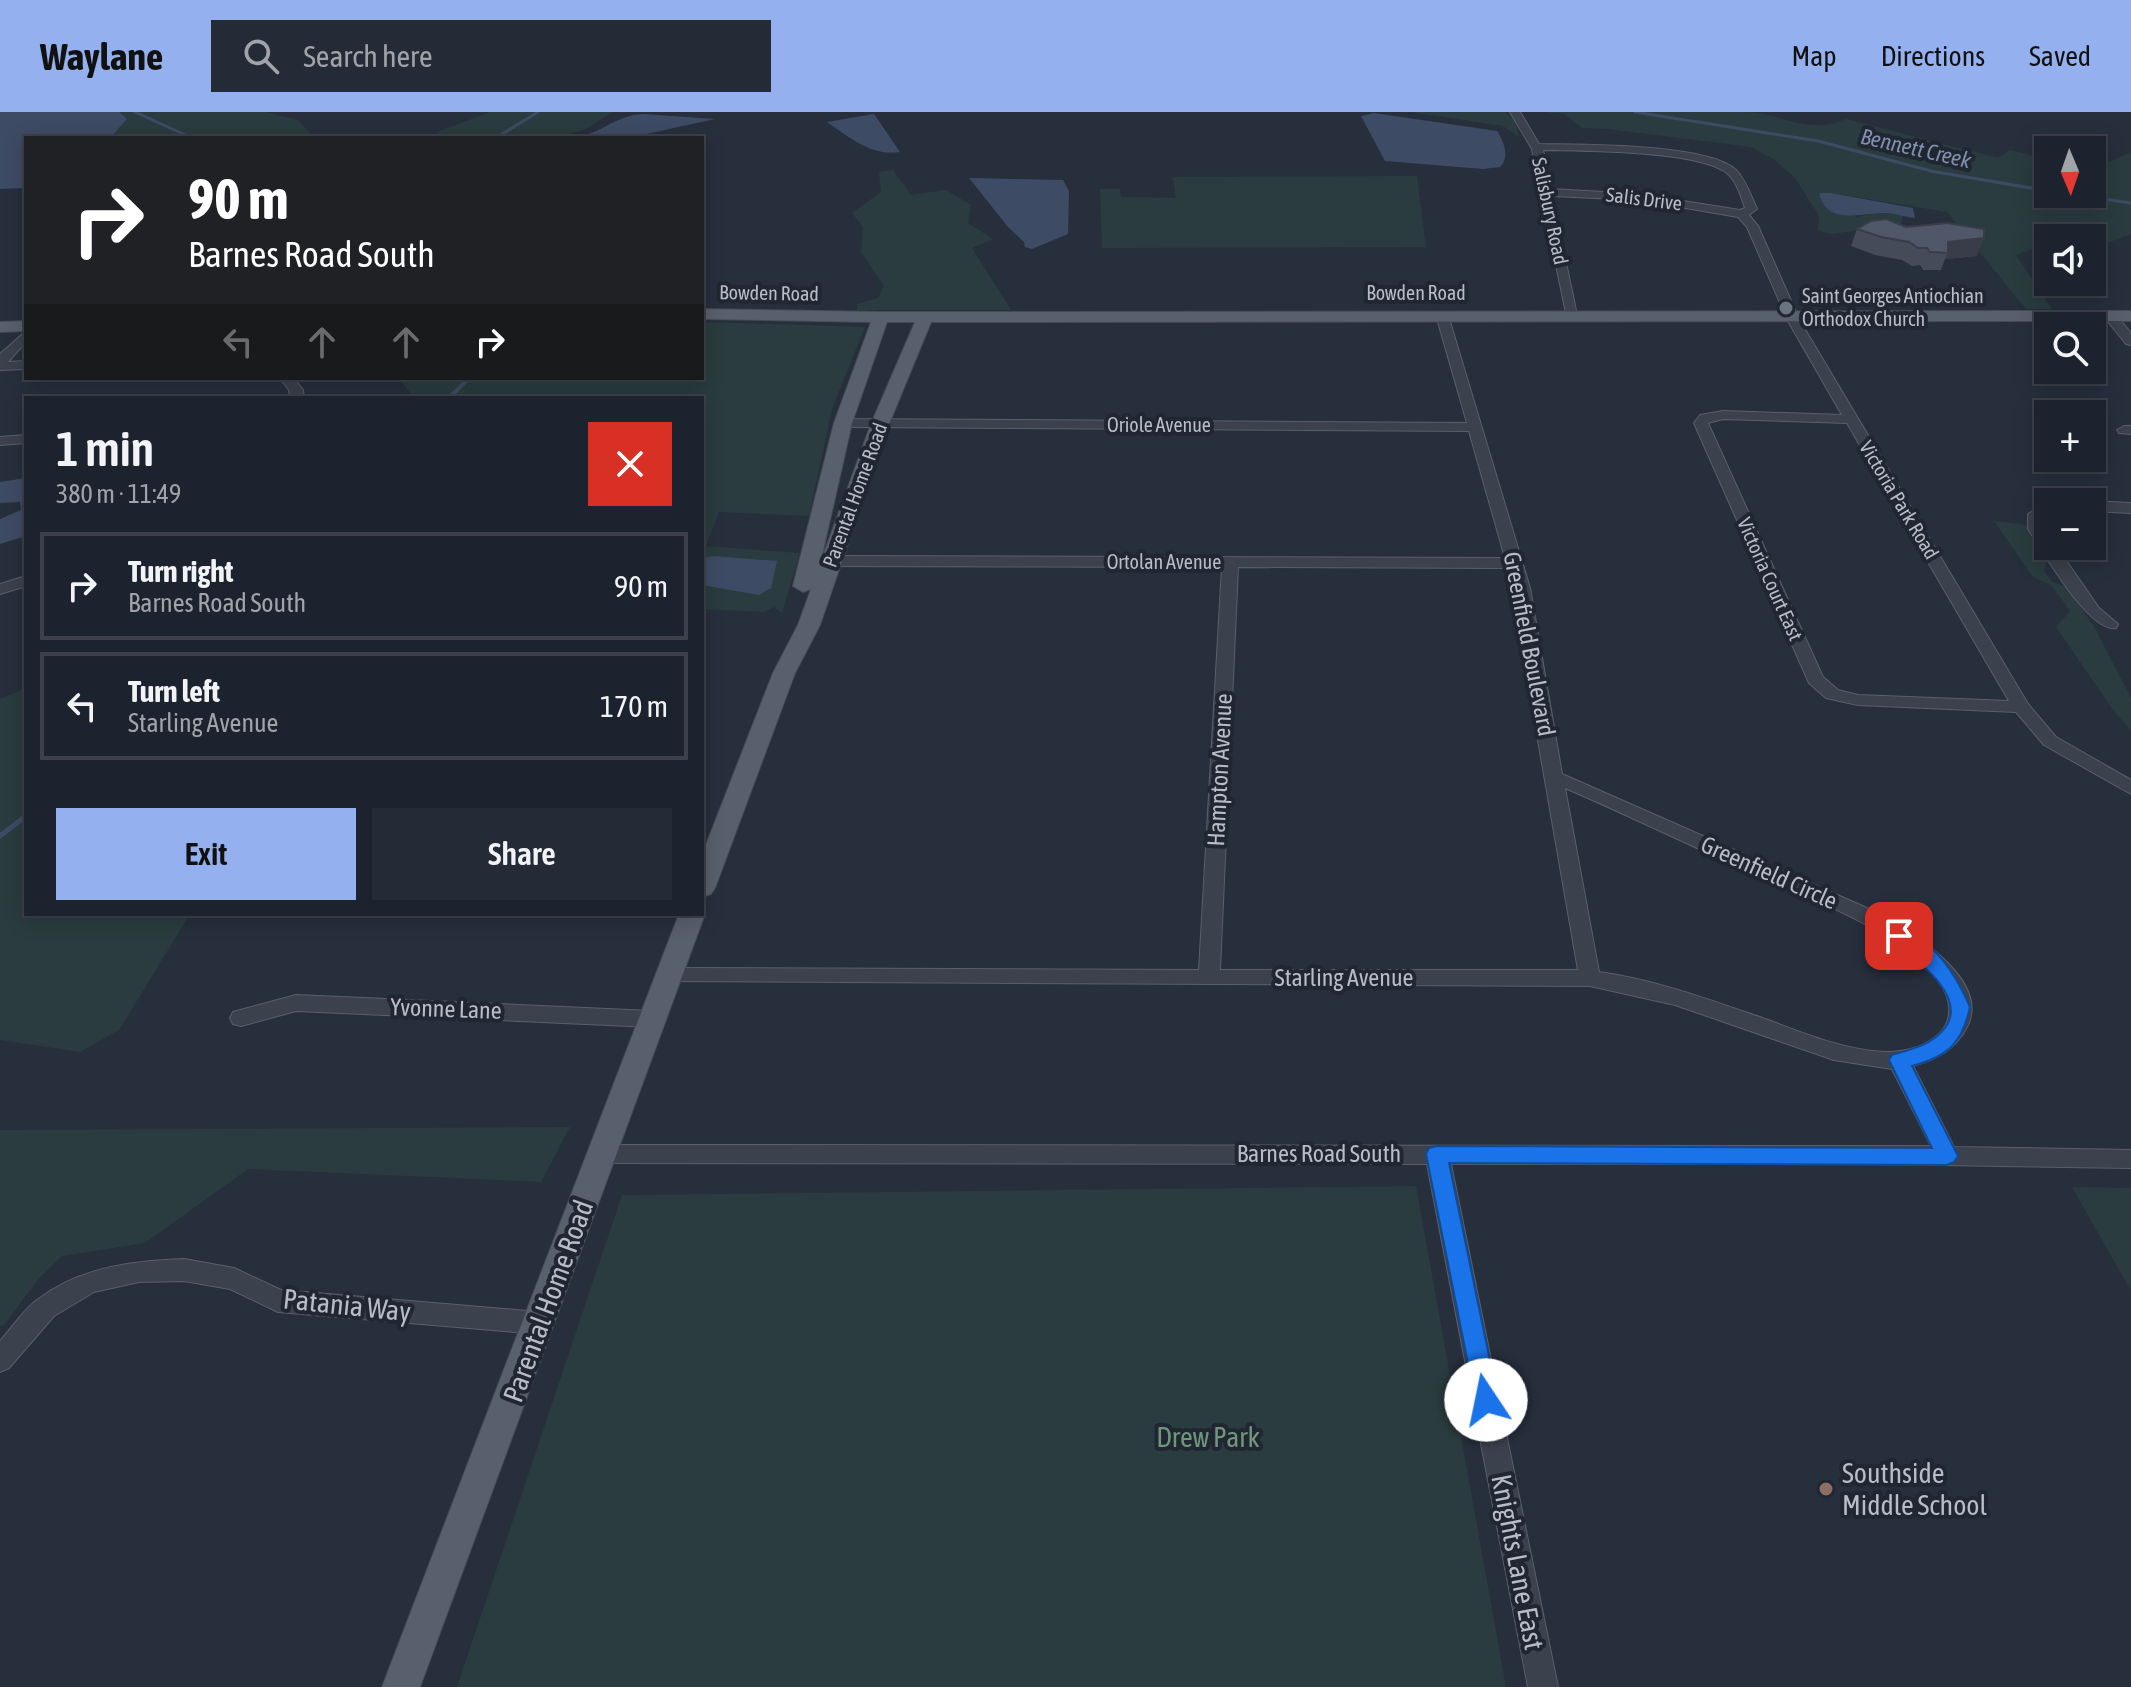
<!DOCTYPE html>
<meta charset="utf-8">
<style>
body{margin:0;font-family:"Asap Condensed",sans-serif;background:#252b36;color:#f1f3f6;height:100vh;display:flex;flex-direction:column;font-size:30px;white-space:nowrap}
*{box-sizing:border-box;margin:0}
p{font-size:26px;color:#a0a4aa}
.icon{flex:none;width:44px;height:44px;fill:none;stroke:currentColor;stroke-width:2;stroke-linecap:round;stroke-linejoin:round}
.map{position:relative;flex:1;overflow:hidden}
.details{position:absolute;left:24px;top:284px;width:680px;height:520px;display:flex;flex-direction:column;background:#1d232e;border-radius:0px;box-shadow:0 4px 20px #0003,0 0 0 2px #3b404a}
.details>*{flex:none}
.guide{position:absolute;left:24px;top:24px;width:680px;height:244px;border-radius:0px;box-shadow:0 4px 20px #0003,0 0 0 2px #3b404a;background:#202124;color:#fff;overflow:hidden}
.needle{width:52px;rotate:178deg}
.controls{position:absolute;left:2034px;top:24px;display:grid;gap:16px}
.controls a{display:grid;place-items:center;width:72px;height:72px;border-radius:0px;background:#1d232e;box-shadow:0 4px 20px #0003,0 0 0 2px #3b404a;font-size:40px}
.pin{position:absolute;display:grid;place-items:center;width:68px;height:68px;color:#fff;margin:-34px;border-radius:16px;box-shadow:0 4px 12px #0006}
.me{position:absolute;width:88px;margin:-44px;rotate:349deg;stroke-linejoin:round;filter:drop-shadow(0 0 6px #0008)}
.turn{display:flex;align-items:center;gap:28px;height:168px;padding:0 32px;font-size:36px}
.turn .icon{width:104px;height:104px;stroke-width:2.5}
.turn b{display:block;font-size:56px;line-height:68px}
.lanes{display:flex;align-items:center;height:76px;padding:0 32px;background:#0003;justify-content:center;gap:40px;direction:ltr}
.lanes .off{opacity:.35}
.round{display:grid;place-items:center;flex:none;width:84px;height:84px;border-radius:0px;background:#252b36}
.headline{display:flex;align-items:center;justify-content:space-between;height:136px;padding:0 32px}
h1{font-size:48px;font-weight:600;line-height:60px}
.button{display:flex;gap:16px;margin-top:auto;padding:16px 32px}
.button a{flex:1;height:92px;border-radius:0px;background:#95b0ef;color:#111;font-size:32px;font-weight:600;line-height:92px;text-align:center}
.button a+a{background:#252b36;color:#f1f3f6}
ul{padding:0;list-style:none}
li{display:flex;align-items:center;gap:24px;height:108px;margin:0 16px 12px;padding:0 16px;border:4px solid #3b404a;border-radius:0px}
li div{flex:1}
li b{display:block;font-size:30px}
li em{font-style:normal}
header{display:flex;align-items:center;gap:48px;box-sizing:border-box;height:112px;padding:0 40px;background:#95b0ef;color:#111}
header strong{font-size:38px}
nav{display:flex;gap:44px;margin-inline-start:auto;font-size:28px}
.search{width:560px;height:72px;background:#252b36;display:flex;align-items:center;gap:20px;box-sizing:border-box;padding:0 28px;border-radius:0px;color:#a0a4aa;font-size:30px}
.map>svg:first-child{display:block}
</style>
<header>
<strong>Waylane</strong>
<div class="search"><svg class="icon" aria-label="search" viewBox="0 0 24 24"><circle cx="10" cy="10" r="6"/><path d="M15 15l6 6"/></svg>Search here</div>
<nav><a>Map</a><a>Directions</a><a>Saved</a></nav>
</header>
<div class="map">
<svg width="2131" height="1575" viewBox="0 0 2131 1575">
<rect width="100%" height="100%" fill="#272f3d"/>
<g fill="#2a3c3f">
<path d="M24 0H266L298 8 314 26H110L126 7 119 1Z"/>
<path d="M490 0H613L584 18 553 26H435L440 19Z"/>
<path d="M1411 0H1505L1516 10 1519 25 1503 14Z"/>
<path d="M1543 0C1610 0 1678 0 1745 0 1785 1 1804 24 1846 7L1998 46 2010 38 2048 47V82H2092V58L2131 40V122L2110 130H2092V126H2048V131L2016 143 2052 197H2026L1947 100 1831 81 1856 105 1876 101 1903 103 1901 112 1832 122 1818 119 1819 104 1795 66 1775 48 1751 35 1608 17 1582 16 1565 2Z"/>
<path d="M893 58 911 83 946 78 971 93 968 111 993 127 972 136 1011 198H857V192L878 186 884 174 861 140 863 115 852 101 881 80 879 60Z"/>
<path d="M1417 64 1426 135 1102 136 1100 77H1120L1121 85 1176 86 1173 65Z"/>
<path d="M702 210 865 215 832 297 809 404 719 400 706 434 800 441 782 501 774 495 764 500 702 497V286H414L399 266H702Z"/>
<path d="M1994 409 2027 413 2048 444 2044 459 2052 470 2067 475 2095 516 2131 586V619L2113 598 2056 515 2070 499 2052 474 2032 464Z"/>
<path d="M26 576V802H190L119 918 80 940 0 928V587Z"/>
<path d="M570 1015 541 1070 248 1057 145 1131 62 1144 40 1165 4 1213 0 1214V1018Z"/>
<path d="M1416 1074 1506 1575H457L622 1083Z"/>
<path d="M2072 1075 2131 1076V1179Z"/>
</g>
<g fill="#3e4b64">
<path d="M0 0H119L127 7 110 26H26V76L0 77Z"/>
<path d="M1374 1 1497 19C1504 30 1510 45 1500 55L1483 57 1385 49 1361 4Z"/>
<path d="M643 2 715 7 628 26H576C601 21 617 3 643 2Z"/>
<path d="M874 2 900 40C872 45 849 25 827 10Z"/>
<path d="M969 66 1063 68 1069 79 1068 122 1032 137 1025 135 1024 130 1008 115Z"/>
<path d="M1819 81H1831L1913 96 1915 106C1905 105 1894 101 1884 101 1860 101 1827 114 1819 81Z"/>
<path d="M26 366V424L0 432V407L21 398 20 390 0 391V370Z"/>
<path d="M712 444 777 449 771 476 759 483 702 473V446Z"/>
</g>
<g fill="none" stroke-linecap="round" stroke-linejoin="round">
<g stroke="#3e4b64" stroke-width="3">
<path d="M135 0 192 26"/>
<path d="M1635 0 1818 29 1931 59 2048 79"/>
<path d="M496 26 538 0"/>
<path d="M2071 82 2131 91"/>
</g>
<path stroke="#3e4b64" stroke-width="4" d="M449 286 469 266"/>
<path stroke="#3e4b64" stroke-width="5" d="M0 724 26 704"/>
<defs>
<g id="minor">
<path d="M1510 0H1520L1539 32C1580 33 1708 31 1736 58 1746 68 1751 84 1757 97L1749 103 1758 114 1800 209 2028 592 2056 625 2131 668V682L2044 633 2016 600 1858 593 1826 586 1809 571 1694 311 1700 303 1723 299 1842 303 1788 209 1747 115 1738 105 1639 88 1552 84 1577 203 1567 206 1532 37ZM1543 38C1581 39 1701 38 1728 62 1737 70 1741 85 1745 96L1740 98 1639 82 1551 77ZM1723 307 1847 311 2009 589 1858 583 1838 578 1823 565 1708 311Z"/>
<path d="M1438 200 1448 203 1530 476 1562 662 1867 796C1902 814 1993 865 1967 915 1955 938 1937 947 1913 954L1954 1035 2131 1038V1056L1877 1052H1451L1558 1575H1528L1427 1052 602 1051 594 1049 590 1042 594 1035 602 1033 1931 1034 1892 957 1834 948 1675 893 1590 874 662 869 659 864 662 859 669 856 1199 858 1222 455 815 454 807 449 815 444 1505 446 1469 319 843 315 836 311 843 307 1467 311 1436 203ZM1238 455 1508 456 1578 858H1220ZM1565 676C1623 701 1679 728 1736 754 1790 779 1939 829 1949 893 1950 904 1948 913 1940 921 1925 936 1906 940 1885 940 1844 938 1805 922 1768 908 1713 889 1657 868 1599 860Z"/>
<path d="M2106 201H2114L2131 221V233L2126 232 2106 207Z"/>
<path d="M26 219V230L8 250 26 249V257L0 258V242Z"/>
<path d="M280 266H294L303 278 304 286H290L289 278Z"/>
<path d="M2124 314H2131V322L2119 321 2117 318Z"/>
<path d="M26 323V331L0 333V325Z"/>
<path d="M2092 389 2131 391V401L2092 399Z"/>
<path d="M2048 390V402L2041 406 2048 423V434H2056L2099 496 2118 512 2116 516C2089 521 2043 439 2028 417V402Z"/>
<path d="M26 464V474L0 482V472Z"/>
<path d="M296 883 652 899 660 901 663 907 660 913 652 915 296 899 241 914 233 912 230 906 233 900Z"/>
<path d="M184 1147 234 1156 281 1178 539 1200 548 1203 552 1211 548 1219 539 1222 278 1200 230 1177 184 1169 139 1170 94 1180 54 1204 9 1256 0 1260V1229C12 1216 23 1198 37 1188 80 1155 132 1149 184 1147Z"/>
</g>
<g id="major">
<path d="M702 197 881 200 2131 199V209L931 210 889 312 820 513 795 561 715 776 711 782 702 785V743L773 561 798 513 811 477 803 480 793 474 834 311 871 210 702 207ZM887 210H915L871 312 820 452 852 311Z"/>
<path d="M26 209V219L0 220V210Z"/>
<path d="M702 797 705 802 420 1575H382L679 802H702Z"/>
</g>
</defs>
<use href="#minor" stroke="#595f6b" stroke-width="2"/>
<use href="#major" stroke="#444a56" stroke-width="2"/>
<use href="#minor" fill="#3b414d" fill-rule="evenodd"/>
<use href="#major" fill="#59606d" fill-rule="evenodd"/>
</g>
<path fill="#454b59" d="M1857 117 1977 144 1945 147 1941 158H1923L1920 153 1912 154 1902 148 1875 143 1851 134Z"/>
<path fill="#383d49" d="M1984 126 1977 144 1945 147 1948 141V130Z"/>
<path fill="#505768" stroke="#383d49" stroke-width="2" d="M1886 107 1906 115 1947 111 1984 117V126L1948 130V141L1930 140 1927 136H1918L1909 130 1881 125 1857 117 1871 109Z"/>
<path fill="#1a73e8" stroke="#114b97" stroke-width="2" d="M1899 817C1935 828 1956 863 1970 895 1962 931 1949 944 1912 954L1958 1044 1954 1050 1947 1053 1449 1051 1498 1288 1494 1296 1486 1299 1477 1296 1426 1042 1429 1036 1437 1034 1932 1036 1889 948 1892 943C1908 938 1924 935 1937 924 1978 891 1917 847 1892 829L1889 824Z"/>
<circle fill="#6b7280" stroke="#202632" stroke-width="3" cx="1786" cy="196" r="8"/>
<circle fill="#8d6e63" stroke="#202632" stroke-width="3" cx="1826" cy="1377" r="8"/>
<g text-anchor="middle" stroke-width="8" stroke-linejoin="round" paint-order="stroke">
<g font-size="20" fill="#b7bcc8" stroke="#202632">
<text transform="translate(1644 87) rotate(7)" y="7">Salis Drive</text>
<text transform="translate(1550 99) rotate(78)" y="7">Salisbury Road</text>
<text transform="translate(769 181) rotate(1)" y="7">Bowden Road</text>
<text x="1416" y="188">Bowden Road</text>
<text x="1159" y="320">Oriole Avenue</text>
<text transform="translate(855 383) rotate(-70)" y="7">Parental Home Road</text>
<text transform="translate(1899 388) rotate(59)" y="7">Victoria Park Road</text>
<text x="1164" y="457">Ortolan Avenue</text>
<text transform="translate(1770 467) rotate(66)" y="7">Victoria Court East</text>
</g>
<g font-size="20" fill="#b7bcc8" stroke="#202632" text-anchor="start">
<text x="1802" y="191">Saint Georges Antiochian<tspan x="1802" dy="23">Orthodox Church</tspan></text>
</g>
<g font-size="22" font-style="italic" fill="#8190ad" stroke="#202632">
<text transform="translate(1916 36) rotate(13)" y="8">Bennett Creek</text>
</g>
<g font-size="24" fill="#b7bcc8" stroke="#202632">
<text transform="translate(1529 532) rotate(79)" y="8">Greenfield Boulevard</text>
<text transform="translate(1220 658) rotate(-87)" y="8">Hampton Avenue</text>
<text transform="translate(1769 761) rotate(24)" y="8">Greenfield Circle</text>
<text x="1344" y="874">Starling Avenue</text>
<text transform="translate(446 897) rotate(2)" y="8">Yvonne Lane</text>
<text x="1319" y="1050">Barnes Road South</text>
</g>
<g font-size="28" fill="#b7bcc8" stroke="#202632">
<text transform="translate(548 1189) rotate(-70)" y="10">Parental Home Road</text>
<text transform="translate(347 1193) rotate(6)" y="10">Patania Way</text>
<text transform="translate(1518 1450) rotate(79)" y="10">Knights Lane East</text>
</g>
<g font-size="28" fill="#70977c" stroke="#202632">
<text x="1208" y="1335">Drew Park</text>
</g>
<g font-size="28" fill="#b7bcc8" stroke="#202632" text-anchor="start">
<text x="1842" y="1371">Southside<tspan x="1842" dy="32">Middle School</tspan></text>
</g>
</g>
</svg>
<div class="controls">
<a><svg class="needle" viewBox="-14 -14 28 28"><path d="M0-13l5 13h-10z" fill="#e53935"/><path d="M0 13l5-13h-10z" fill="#a0a4aa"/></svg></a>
<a><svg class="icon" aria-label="sound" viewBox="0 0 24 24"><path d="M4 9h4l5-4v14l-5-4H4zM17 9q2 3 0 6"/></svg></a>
<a><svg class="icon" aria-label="search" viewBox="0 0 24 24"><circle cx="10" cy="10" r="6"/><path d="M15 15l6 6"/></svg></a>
<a>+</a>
<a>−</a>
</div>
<div class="pin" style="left:1899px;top:824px;background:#d93025"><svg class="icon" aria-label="arrive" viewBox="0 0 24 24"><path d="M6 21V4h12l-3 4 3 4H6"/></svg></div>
<svg class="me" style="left:1486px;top:1288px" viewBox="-20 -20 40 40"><circle r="19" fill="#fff"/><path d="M0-13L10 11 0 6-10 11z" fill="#1a73e8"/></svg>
<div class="guide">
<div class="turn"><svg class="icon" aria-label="right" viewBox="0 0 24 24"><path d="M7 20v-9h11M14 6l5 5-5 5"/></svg><div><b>90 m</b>Barnes Road South</div></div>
<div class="lanes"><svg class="icon off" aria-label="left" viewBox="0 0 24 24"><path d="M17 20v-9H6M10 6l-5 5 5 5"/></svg><svg class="icon off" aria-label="ahead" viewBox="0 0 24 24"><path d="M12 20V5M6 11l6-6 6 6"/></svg><svg class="icon off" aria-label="ahead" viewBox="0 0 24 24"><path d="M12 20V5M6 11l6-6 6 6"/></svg><svg class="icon" aria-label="right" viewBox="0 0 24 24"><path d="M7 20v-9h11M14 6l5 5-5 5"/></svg></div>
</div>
<section class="details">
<div class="headline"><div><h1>1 min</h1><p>380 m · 11:49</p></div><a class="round" style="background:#d93025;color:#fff"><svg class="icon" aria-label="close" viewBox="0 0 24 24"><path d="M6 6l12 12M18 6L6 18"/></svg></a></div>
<ul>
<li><svg class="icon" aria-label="right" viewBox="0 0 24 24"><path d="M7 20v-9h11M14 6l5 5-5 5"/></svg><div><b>Turn right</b><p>Barnes Road South</p></div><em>90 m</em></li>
<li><svg class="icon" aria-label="left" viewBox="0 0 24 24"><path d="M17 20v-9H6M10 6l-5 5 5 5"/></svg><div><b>Turn left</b><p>Starling Avenue</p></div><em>170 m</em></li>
</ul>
<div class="button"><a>Exit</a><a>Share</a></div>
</section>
</div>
